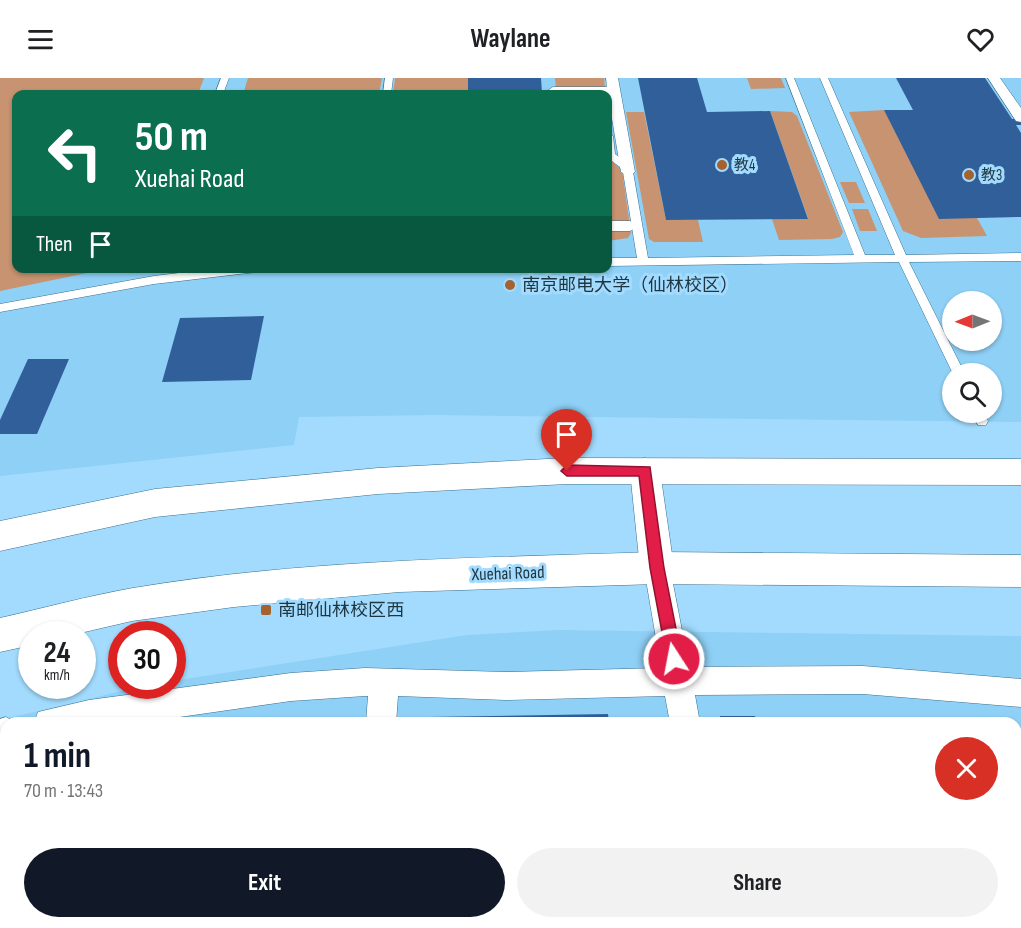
<!DOCTYPE html>
<meta charset="utf-8">
<style>
body{margin:0;font-family:"Sofia Sans Condensed","Noto Sans SC",sans-serif;background:#f2f2f2;color:#202124;height:100vh;display:flex;flex-direction:column;font-size:22px;white-space:nowrap}
*{box-sizing:border-box;margin:0}
p{font-size:20px;color:#757577}
.icon{flex:none;width:33px;height:33px;fill:none;stroke:currentColor;stroke-width:2;stroke-linecap:round;stroke-linejoin:round}
.map{position:relative;flex:1;overflow:hidden}
.sheet{position:absolute;left:0px;top:639px;width:1022px;height:212px;display:flex;flex-direction:column;background:#fff;border-radius:18px 18px 0 0;box-shadow:0 2px 4px #0004}
.sheet>*{flex:none}
.guide{position:absolute;left:12px;top:12px;width:600px;height:183px;border-radius:12px;box-shadow:0 2px 4px #0004;background:#0b6e4f;color:#fff;overflow:hidden}
.needle{width:39px;rotate:269deg}
.fabs{position:absolute;left:942px;top:213px;display:grid;gap:12px}
.fabs a{display:grid;place-items:center;width:60px;height:60px;border-radius:50%;background:#fff;box-shadow:0 2px 4px #0004;font-size:30px}
.speed{position:absolute;left:18px;top:543px;display:flex;gap:12px;font-size:30px;font-weight:700;text-align:center}
.speed>*{display:grid;place-content:center;width:78px;height:78px;border-radius:50%;background:#fff;box-shadow:0 2px 4px #0004;line-height:1}
.speed small{font-size:15px;font-weight:400}
.speed .limit{border:9px solid #d22;background:#fff;color:#111}
.pin{position:absolute;display:grid;place-items:center;width:51px;height:51px;color:#fff;margin:-62px -26px;border-radius:50% 50% 50% 0;rotate:-45deg;box-shadow:0 0 6px #0007}
.pin .icon{rotate:45deg}
.me{position:absolute;width:66px;margin:-33px;rotate:349deg;stroke-linejoin:round;filter:drop-shadow(0 0 4px #0008)}
.turn{display:flex;align-items:center;gap:21px;height:126px;padding:0 24px;font-size:27px}
.turn .icon{width:78px;height:78px;stroke-width:2.5}
.turn b{display:block;font-size:42px;line-height:51px}
.then{display:flex;align-items:center;height:57px;padding:0 24px;background:#0003;gap:12px;font-size:22px}
.round{display:grid;place-items:center;flex:none;width:63px;height:63px;border-radius:32px;background:#f2f2f2}
.head{display:flex;align-items:center;justify-content:space-between;height:102px;padding:0 24px}
h1{font-size:36px;font-weight:700;line-height:45px;color:#111827}
.action{display:flex;gap:12px;margin-top:auto;padding:12px 24px}
.action a{flex:1;height:69px;border-radius:36px;background:#111827;color:#fff;font-size:24px;font-weight:700;line-height:69px;text-align:center}
.action a+a{background:#f2f2f2;color:#202124}
header{display:flex;justify-content:space-between;align-items:center;height:78px;padding:0 24px;background:#fff;font-size:27px;font-weight:700}
.map>svg:first-child{display:block}
</style>
<header><svg class="icon" aria-label="menu" viewBox="0 0 24 24"><path d="M4 6h16M4 12h16M4 18h16"/></svg>Waylane<svg class="icon" aria-label="heart" viewBox="0 0 24 24"><path d="M12 20l-8-8c-3-5 5-10 8-4 3-6 11-1 8 4z"/></svg></header>
<div class="map">
<svg width="1021" height="850" viewBox="0 0 1021 850">
<rect width="100%" height="100%" fill="#a2dbfd"/>
<g fill="#8fd0f6" fill-rule="evenodd">
<path d="M0 0H1021V344L434 337 299 339 294 367 0 398ZM16 16H608V190H16ZM952 224H992V262H952ZM952 296H992V334H952Z"/>
<path d="M558 552 1021 558V850H0V642L139 609 172 608 173 603 467 557ZM6 645H1016V844H6Z"/>
</g>
<g fill="#c79370">
<path d="M0 0H204L198 16H16V190L106 191 0 213Z"/>
<path d="M248 0H382L379 16H243Z"/>
<path d="M395 0H468V16H393Z"/>
<path d="M555 0H604L605 10 556 11Z"/>
<path d="M747 0H781L785 10 751 11Z"/>
<path d="M884 32 977 140 987 158 921 160 903 153 849 34Z"/>
<path d="M770 33 792 34 797 38 843 154 840 159 832 161 779 162 772 141 808 140Z"/>
<path d="M626 34H644L666 142H698L703 164H654L649 161Z"/>
<path d="M608 80 622 92 631 155 628 160 608 163Z"/>
<path d="M840 104H856L865 125H849Z"/>
<path d="M852 131H868L877 153H860Z"/>
</g>
<g fill="#315f9a">
<path d="M468 0H541L542 16H468Z"/>
<path d="M638 0H697L707 34 770 33 808 141 666 142Z"/>
<path d="M896 0H985L1012 41H1021V47H1016L1021 55V139L939 141 884 32H913Z"/>
<path d="M264 238 251 302 162 304 180 240Z"/>
<path d="M28 281H69L37 356H0V342Z"/>
<path d="M608 636 609 645H427L428 639Z"/>
<path d="M720 638H755L756 645H721Z"/>
<path d="M6 724V735L0 752V725Z"/>
<path d="M174 844H256V850H173Z"/>
<rect x="419" y="844" width="207" height="6"/>
</g>
<g fill="none" stroke-linecap="round" stroke-linejoin="round">
<defs>
<g id="service">
<path d="M221 0H229L223 16H215Z"/>
<path d="M385 0H393L391 16H383Z"/>
<path d="M786 0H794L865 177H895L820 0H828L906 177 1021 175V183L909 184 965 296H953L899 184 608 188V180H637L623 94 620 89 608 80V55L613 58 615 76 627 85 633 94 648 180 854 177Z"/>
<path d="M221 190H262L257 194 154 206 0 234V226L154 198Z"/>
<path d="M972 334H984L988 343 986 347H978Z"/>
</g>
<g id="pedestrian">
<path d="M606 0H618L635 94 628 98 621 94 608 17 552 16 547 13 553 9H607Z"/>
<path d="M988 0H1000L1021 30V44L1016 43Z"/>
<path d="M608 143H630L638 148 630 153H608Z"/>
</g>
<g id="minor">
<path d="M657 478 667 482 670 490 689 589 863 588 1021 601V629L863 616 695 617 700 645H670L665 618 506 622 398 618 396 645H366L368 618H365L291 623 138 645H34L38 634 89 622 291 595 365 590 506 594 661 590 644 490 647 482Z"/>
<path d="M6 639 17 645H6V669L0 671V641Z"/>
<path d="M62 844H96L95 850H61Z"/>
<path d="M347 844H381L380 850H346Z"/>
<rect x="691" y="844" width="34" height="6"/>
</g>
<path id="tertiary" d="M645 380 656 384 660 393 674 490 669 500 657 505 645 500 640 490 630 393 634 384Z"/>
<g id="secondary">
<path d="M567 380 1021 381V407L567 406 378 416 155 439 0 473V443L155 411 378 390Z"/>
<path d="M657 474 1021 477V509L657 506 399 514 234 529 132 543 76 556H32V567L0 574V540C44 530 88 518 133 510 306 481 482 480 657 474Z"/>
</g>
</defs>
<use href="#service" stroke="#3b7190" stroke-width="1"/>
<use href="#pedestrian" stroke="#3b7190" stroke-width="1"/>
<use href="#minor" stroke="#3b7190" stroke-width="1"/>
<use href="#tertiary" stroke="#3b7190" stroke-width="1"/>
<use href="#secondary" stroke="#3b7190" stroke-width="1"/>
<use href="#service" fill="#fff" fill-rule="evenodd"/>
<use href="#pedestrian" fill="#fff" fill-rule="evenodd"/>
<use href="#minor" fill="#fff" fill-rule="evenodd"/>
<use href="#tertiary" fill="#fff" fill-rule="evenodd"/>
<use href="#secondary" fill="#fff" fill-rule="evenodd"/>
</g>
<path fill="#e11d48" stroke="#92132f" stroke-width="1.5" d="M567 387 650 389 664 490 682 581 680 586 674 588 669 586 667 581 650 490 639 398H567L561 393Z"/>
<g fill="#a4622f" stroke="#a2dbfd" stroke-width="2">
<circle cx="722" cy="87" r="6"/>
<circle cx="969" cy="97" r="6"/>
<circle cx="510" cy="207" r="6"/>
<rect x="260" y="526" width="12" height="12" rx="3"/>
</g>
<g text-anchor="middle" stroke-width="6" stroke-linejoin="round" paint-order="stroke">
<g font-size="15" fill="#1e3542" stroke="#a2dbfd" text-anchor="start">
<text x="734" y="92">教4</text>
<text x="981" y="102">教3</text>
</g>
<g font-size="18" fill="#1e3542" stroke="#a2dbfd" text-anchor="start">
<text x="522" y="213">南京邮电大学（仙林校区）</text>
<text x="278" y="538">南邮仙林校区西</text>
</g>
<g font-size="18" fill="#1e3542" stroke="#a2dbfd">
<text transform="translate(508 495) rotate(-2)" y="6">Xuehai Road</text>
</g>
</g>
</svg>
<div class="fabs">
<a><svg class="needle" viewBox="-14 -14 28 28"><path d="M0-13l5 13h-10z" fill="#e53935"/><path d="M0 13l5-13h-10z" fill="#757577"/></svg></a>
<a><svg class="icon" aria-label="search" viewBox="0 0 24 24"><circle cx="10" cy="10" r="6"/><path d="M15 15l6 6"/></svg></a>
</div>
<div class="speed"><div>24<small>km/h</small></div><div class="limit">30</div></div>
<div class="pin" style="left:567px;top:393px;background:#d93025"><svg class="icon" aria-label="arrive" viewBox="0 0 24 24"><path d="M6 21V4h12l-3 4 3 4H6"/></svg></div>
<svg class="me" style="left:674px;top:581px" viewBox="-20 -20 40 40"><circle r="17" fill="#e11d48" stroke="#fff" stroke-width="3"/><path d="M0-11L8 9 0 5-8 9z" fill="#fff"/></svg>
<div class="guide">
<div class="turn"><svg class="icon" aria-label="left" viewBox="0 0 24 24"><path d="M17 20v-9H6M10 6l-5 5 5 5"/></svg><div><b>50 m</b>Xuehai Road</div></div>
<div class="then">Then<svg class="icon" aria-label="arrive" viewBox="0 0 24 24"><path d="M6 21V4h12l-3 4 3 4H6"/></svg></div>
</div>
<section class="sheet">
<div class="head"><div><h1>1 min</h1><p>70 m · 13:43</p></div><a class="round" style="background:#d93025;color:#fff"><svg class="icon" aria-label="close" viewBox="0 0 24 24"><path d="M6 6l12 12M18 6L6 18"/></svg></a></div>
<div class="action"><a>Exit</a><a>Share</a></div>
</section>
</div>
